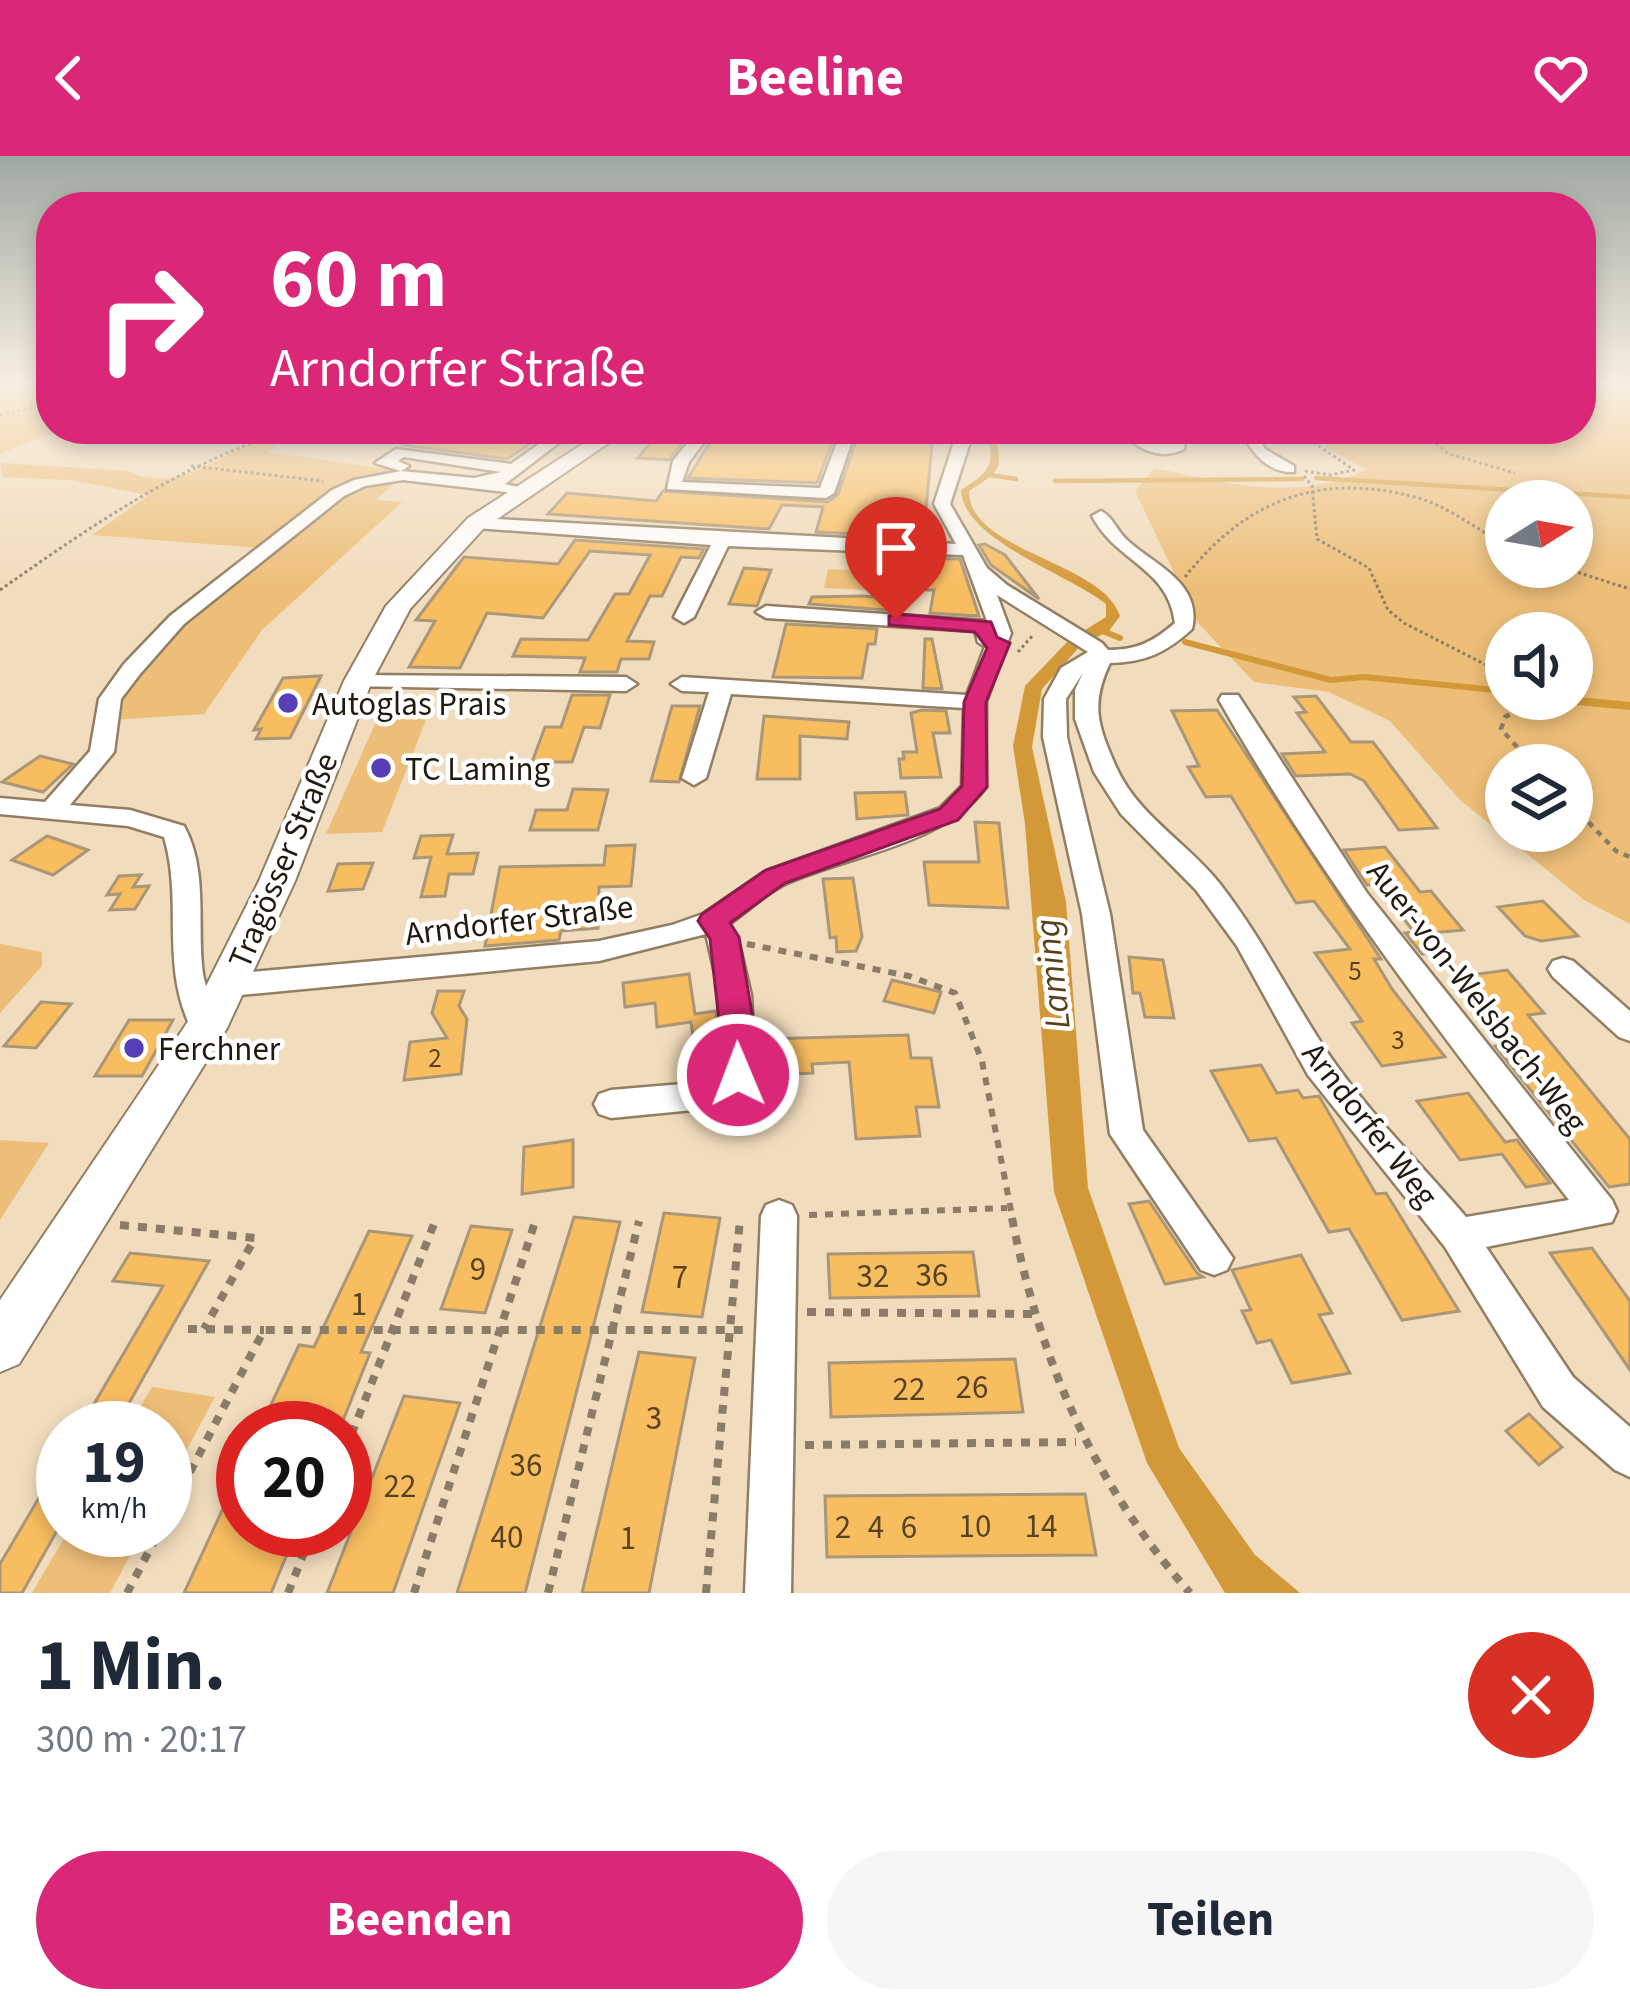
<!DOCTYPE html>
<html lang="de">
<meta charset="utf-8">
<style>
body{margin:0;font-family:"Source Sans 3",sans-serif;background:#f6f6f7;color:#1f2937;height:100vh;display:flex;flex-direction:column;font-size:45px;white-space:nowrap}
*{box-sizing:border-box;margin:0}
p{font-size:39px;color:#747a83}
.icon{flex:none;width:66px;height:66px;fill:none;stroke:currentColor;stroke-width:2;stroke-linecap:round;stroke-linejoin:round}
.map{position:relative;height:1437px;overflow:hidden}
.sheet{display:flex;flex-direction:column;background:#fff;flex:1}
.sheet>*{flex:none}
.guide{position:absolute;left:36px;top:36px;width:1560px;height:252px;border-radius:48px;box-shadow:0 6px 18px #0003;background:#db2777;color:#fff;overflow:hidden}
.needle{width:78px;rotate:79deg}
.controls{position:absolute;left:1485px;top:324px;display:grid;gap:24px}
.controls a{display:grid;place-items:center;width:108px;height:108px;border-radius:50%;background:#fff;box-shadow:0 6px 18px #0003;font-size:60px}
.speed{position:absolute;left:36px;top:1245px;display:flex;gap:24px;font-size:60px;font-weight:700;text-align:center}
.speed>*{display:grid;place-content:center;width:156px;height:156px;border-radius:50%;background:#fff;box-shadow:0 6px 18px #0003;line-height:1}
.speed small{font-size:30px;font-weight:400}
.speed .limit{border:18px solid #d22;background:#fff;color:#111}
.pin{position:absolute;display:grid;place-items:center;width:102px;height:102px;color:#fff;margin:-123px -51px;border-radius:50% 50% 50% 0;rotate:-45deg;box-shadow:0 0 12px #0007}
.pin .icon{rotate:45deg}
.me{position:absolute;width:132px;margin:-66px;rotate:359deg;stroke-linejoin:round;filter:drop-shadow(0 0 9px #0008)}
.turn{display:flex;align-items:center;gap:42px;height:252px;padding:0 36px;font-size:54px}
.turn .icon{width:156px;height:156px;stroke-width:2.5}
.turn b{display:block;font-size:84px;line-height:102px}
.round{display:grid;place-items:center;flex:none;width:126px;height:126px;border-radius:63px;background:#f6f6f7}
.overview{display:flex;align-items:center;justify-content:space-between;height:204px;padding:0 36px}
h1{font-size:72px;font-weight:700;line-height:90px}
.cta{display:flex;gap:24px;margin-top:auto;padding:24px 36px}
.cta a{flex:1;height:138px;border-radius:72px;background:#db2777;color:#fff;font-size:48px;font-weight:700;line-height:138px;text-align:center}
.cta a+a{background:#f6f6f7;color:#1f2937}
header{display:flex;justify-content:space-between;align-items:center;height:156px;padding:0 36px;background:#db2777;color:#fff;font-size:54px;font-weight:700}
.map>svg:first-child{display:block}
</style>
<header><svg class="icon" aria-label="back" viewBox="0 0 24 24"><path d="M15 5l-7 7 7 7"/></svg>Beeline<svg class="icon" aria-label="heart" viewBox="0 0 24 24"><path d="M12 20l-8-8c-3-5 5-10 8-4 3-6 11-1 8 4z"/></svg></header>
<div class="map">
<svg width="1630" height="1437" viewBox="0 0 1630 1437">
<rect width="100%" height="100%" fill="#f1dcbd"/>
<g fill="#edbe78" fill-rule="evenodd">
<path d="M0 230H51V273H65L0 297Z"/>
<path d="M1581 230H1630V768L1584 744 1460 644 1390 565 1329 536 1254 526 1198 467 1135 335 1155 312C1228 328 1295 346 1366 314L1327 292 1320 273H1581ZM1506 345H1572V411H1506ZM1506 477H1572V543H1506ZM1506 609H1572V675H1506Z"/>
<path d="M267 282 282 285 268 296 406 316 376 344 402 346 262 474 204 558 97 565V553L258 392 92 379 149 339 70 324 3 321 0 307 129 315C177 340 220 296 267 282Z"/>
<path d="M828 413 916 417 915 436 824 432Z"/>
<path d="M433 546 382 676 326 678 384 548Z"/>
<path d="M0 788 42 796V810L0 857Z"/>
<path d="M0 984 49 987 0 1064Z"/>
<path d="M152 1231 215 1241 165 1334V1272H128Z"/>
<path d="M69 1374H144L110 1437H32Z"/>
</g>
<path fill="#d39938" d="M986 273H992C1005 311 1002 314 969 335 969 396 1102 405 1120 460L1109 475 1081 489 1042 533 1032 591 1066 746 1088 1032 1179 1292 1255 1399 1300 1437H1225L1147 1307 1054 1036 1025 668 1013 590 1025 530 1069 484 1106 461V448C1068 418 963 384 961 334 991 315 996 308 986 273Z"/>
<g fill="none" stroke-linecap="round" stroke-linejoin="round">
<g stroke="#d39938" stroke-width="4.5">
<path d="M990 319 1016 323"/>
<path d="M1316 322 1630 341"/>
<path d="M1055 325 1302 323"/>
</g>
<g stroke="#d39938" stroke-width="6">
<path d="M1100 474 1120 482"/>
<path d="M1185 486 1331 524 1364 521 1506 535"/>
<path d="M1567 544 1594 547"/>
</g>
<path stroke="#d39938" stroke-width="8" d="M1567 544 1630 550"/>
</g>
<g fill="#f8bd5f" stroke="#aa9679" stroke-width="3">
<path d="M433 273H552L507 303 403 289Z"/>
<path d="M661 273H693L669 304 638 302Z"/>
<path d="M718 273H837L817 327 688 322Z"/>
<path d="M860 273 933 277 925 364H936L933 382 816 376 823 351 782 349 769 373 548 358 567 337 656 345 663 335 828 346 838 338Z"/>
<path d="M575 384 704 393 699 402 681 401 662 440H650L627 485 654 486 649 503H621L617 516H580L585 502 513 500 521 483 588 484 615 438H629L650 399 590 395 543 462 487 457 460 512 409 511 435 465 416 464 464 401 558 408Z"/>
<path d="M985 388 1005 399 1039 443 991 409 979 389Z"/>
<path d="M922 402 960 403 979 460 930 457 934 434H927Z"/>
<path d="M744 412 771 414 757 450 729 448Z"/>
<path d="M861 440 889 442 886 454 809 448 812 441Z"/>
<path d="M786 468 877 473 875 488H868L862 522 773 521Z"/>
<path d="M925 483H932L942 533 923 532Z"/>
<path d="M321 520 290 582 256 583 261 573 254 574 283 522Z"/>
<path d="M572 539H610L600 572 584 571 572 606H532L545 571H561Z"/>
<path d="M1316 540 1351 586H1373L1437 672 1399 674 1364 625 1350 618 1296 620 1282 598 1325 596 1297 557 1306 556 1294 541Z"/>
<path d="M672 550H700L679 626 651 625Z"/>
<path d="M922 554 946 555 950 577H933L941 621 901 622 899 603H904L903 596H917L911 557Z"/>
<path d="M1217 554 1381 803H1374L1392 833 1445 901 1382 910 1352 867 1362 865 1315 797 1350 793 1314 745 1296 747 1231 640 1206 641 1188 611 1199 610 1172 555Z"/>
<path d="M764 560 849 566 847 583 800 580V623H757Z"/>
<path d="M40 600 73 608 43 636 2 626Z"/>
<path d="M573 633 608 634 598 674H530L536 654H567Z"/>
<path d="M905 636 908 659 857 663 855 637Z"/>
<path d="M975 666 999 667 1008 752 929 749 924 706H979Z"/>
<path d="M453 679 447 698 478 697 473 718H449L445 740 421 741 431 701 414 702 421 680Z"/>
<path d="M47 680 88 694 53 719 12 704Z"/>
<path d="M635 689 631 730 599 731 598 772 561 775 559 784 485 790 500 711 604 709 606 690Z"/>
<path d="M1385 691 1420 736 1431 735 1463 774 1431 777 1447 796 1422 798 1405 777 1414 776 1377 728 1367 729 1344 694Z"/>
<path d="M373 707 363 733 328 735 338 708Z"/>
<path d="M141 719 133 731 149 730 135 753 110 754 120 738 107 739 119 720Z"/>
<path d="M853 722 862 781 856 795 837 796 836 781 830 782 823 723Z"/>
<path d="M1543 745 1578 780 1541 785 1525 780 1498 751Z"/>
<path d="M1129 801 1163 804 1174 862 1145 861 1140 837H1133Z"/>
<path d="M1507 814 1544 857 1528 859 1630 983V1028L1609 1031 1495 890 1518 886 1464 820Z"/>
<path d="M689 818 695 858 716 855 717 905 697 908 691 866 657 871 655 847 625 851 623 827Z"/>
<path d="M892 824 941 836 934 857 884 845Z"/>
<path d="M438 835H464L459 850 467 863 461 918 404 924 410 886 447 882 432 857Z"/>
<path d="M41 846 71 848 36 892 4 890Z"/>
<path d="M129 864H173L142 920H95Z"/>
<path d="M908 879 911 902H931L939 951H916L920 980 856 983 849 906 812 908 813 917 767 919 766 883Z"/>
<path d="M1261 909 1277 937 1298 934 1303 942 1319 940 1376 1038 1386 1037 1459 1155 1402 1164 1349 1073 1329 1076 1276 982 1249 985 1211 915Z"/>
<path d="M1468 937 1505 986 1517 984 1550 1027 1526 1031 1502 998 1460 1004 1417 945Z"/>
<path d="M573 984V1031L522 1038 524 991Z"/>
<path d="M1149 1045 1197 1117 1203 1121 1165 1128 1129 1048Z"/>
<path d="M664 1057 720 1062 702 1161 642 1156Z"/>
<path d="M574 1061 620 1066 525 1437H457Z"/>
<path d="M471 1070 512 1074 485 1157 441 1153Z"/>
<path d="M369 1075 412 1080 361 1196 370 1197 340 1272H260L299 1189 314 1191Z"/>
<path d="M1592 1092 1630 1145V1214L1550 1097Z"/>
<path d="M973 1096 979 1140 830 1142 828 1098Z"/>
<path d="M130 1097 209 1105 115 1272H80L163 1130 113 1125Z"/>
<path d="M1301 1099 1332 1157 1319 1159 1350 1217 1292 1227 1271 1184 1257 1187 1242 1155 1251 1154 1232 1114Z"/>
<path d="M639 1196 695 1202 649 1437H582Z"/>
<path d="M1015 1203 1023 1256 831 1261 829 1207Z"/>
<path d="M404 1240 460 1247 393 1437H327Z"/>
<path d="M1529 1258 1562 1291 1539 1309 1506 1275Z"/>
<path d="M63 1301V1364L22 1437H0V1408Z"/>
<path d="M243 1309V1374H297L271 1437H184Z"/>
<path d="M1085 1338 1096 1399 827 1401 825 1340Z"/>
</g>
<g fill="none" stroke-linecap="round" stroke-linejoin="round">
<defs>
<g id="minor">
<path d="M560 273H577L505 328 523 332V338L403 324 365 330 344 340 184 468 140 518 121 543 114 596 70 649 130 654 184 670C207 711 198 764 202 809 203 830 215 852 222 872L217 880 206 884 195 880C158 812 184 749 164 681L128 670 0 658V642L45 646 90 595 99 543 124 508 170 460 332 334 354 324 401 315 375 307 396 293 511 308ZM404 301 501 316 474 322 401 315 409 310 398 305Z"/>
<path d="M699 273H714L689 306 682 326 820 332 842 273H856L834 337 826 342 667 333 673 305Z"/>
<path d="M953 273H967L970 286 950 348 987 412 1007 429 1102 487 1108 494C1137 494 1153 486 1175 467 1168 411 1117 407 1092 360L1101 355C1113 361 1116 374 1127 384 1154 409 1203 427 1192 473 1166 497 1145 506 1110 507 1090 549 1098 570 1116 611 1138 660 1188 687 1220 728 1262 782 1291 842 1329 899 1368 956 1421 1008 1466 1061L1569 1044C1444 882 1320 722 1219 544L1222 539H1238L1367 737 1612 1044 1617 1055 1612 1066 1486 1091 1573 1221 1630 1271V1321L1615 1314 1543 1251 1445 1091 1308 919 1237 790 1196 734 1121 658 1094 616 1075 563V534L1083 517 1066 543 1067 581 1110 758 1143 974 1233 1102 1227 1114 1214 1119 1201 1114 1110 978 1082 758 1043 581 1044 543 1061 512 1088 496 997 439 1011 477 986 546V631C943 688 856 698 792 725 769 734 749 754 729 768L741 796 751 839 755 903 750 928 714 952 611 962 599 958 594 948 599 938 611 934 706 926 722 913 720 839 706 778 599 805 229 840 218 837 214 829 218 821 229 818 599 785 672 769 703 758 766 715 940 652 962 630 964 552 731 538 706 622 694 629 682 622 709 536 682 535 671 528 682 521 967 539 985 491 978 486 975 475 766 462 756 456 766 450 987 465 963 399 728 390 694 461 684 467 674 461 711 389 476 372 467 367 476 362 956 388 934 348 954 286Z"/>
<path d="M1116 273C1137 273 1149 288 1169 288L1172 273H1186L1184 293C1158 306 1136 291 1116 273Z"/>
<path d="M1240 273H1254L1265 293 1294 310V316C1266 317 1251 295 1240 273Z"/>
<path d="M358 519 626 521 637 528 626 535 350 530V520Z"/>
<path d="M1563 802 1573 805 1630 855V885L1619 881 1553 821 1548 813 1553 805Z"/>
<path d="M779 1044 792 1049 797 1060 791 1437H745L761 1060 766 1049Z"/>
</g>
<path id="major" d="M606 273H629L484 372 410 453 372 525 295 725 227 872 19 1208 0 1216V1144L189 864 259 725 344 525 386 450 468 362Z"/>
</defs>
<use href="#minor" stroke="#927f63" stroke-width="5"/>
<use href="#major" stroke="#927f63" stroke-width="4"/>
<g stroke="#8a7c66" stroke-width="3" stroke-dasharray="3 3" stroke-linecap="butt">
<path d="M0 259 51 247"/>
<path d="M1417 273 1449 298 1515 317"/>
<path d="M191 310 323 325"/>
<path d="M1305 315 1330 319 1354 314 1313 286 1314 273"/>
<path d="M1304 320 1312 330 1317 383 1369 412 1388 454 1404 467 1506 519"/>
<path d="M1561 411 1630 433"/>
<path d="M1185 421C1246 344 1318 316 1415 341 1446 349 1478 374 1506 389"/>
<path d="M0 434C94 368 182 307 292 273"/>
<path d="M1018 496 1034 478"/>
</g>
<g stroke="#8a7c66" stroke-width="4.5" stroke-dasharray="6 6" stroke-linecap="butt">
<path d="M1533 609 1501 573 1505 561 1535 544"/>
<path d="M1572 649 1616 695 1630 701"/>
</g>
<g stroke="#8a7c66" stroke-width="6" stroke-dasharray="8 8" stroke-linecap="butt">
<path d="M747 788 909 820 955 837 982 905 1013 1065"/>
<path d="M809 1059 1007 1052"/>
</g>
<g stroke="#8a7c66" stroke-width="8" stroke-dasharray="9 9" stroke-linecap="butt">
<path d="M1012 1062C1040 1205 1093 1327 1190 1437"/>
<path d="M120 1069 255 1082 204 1173"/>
<path d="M807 1156 1032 1158"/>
<path d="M188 1173 264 1174"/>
<path d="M805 1289 1076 1286"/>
<path d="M345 1295 434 1068"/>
<path d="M165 1364 264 1174H746"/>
<path d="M127 1437 160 1374"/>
<path d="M288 1437 313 1374"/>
<path d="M414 1437 536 1063"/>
<path d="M548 1437 639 1065"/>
<path d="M706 1437 740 1063"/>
</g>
<use href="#minor" fill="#fff" fill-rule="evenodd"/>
<use href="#major" fill="#fff" fill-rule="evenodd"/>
</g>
<linearGradient id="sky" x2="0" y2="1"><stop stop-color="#9fa9a2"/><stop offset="0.53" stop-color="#f9efe1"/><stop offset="1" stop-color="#f9efe1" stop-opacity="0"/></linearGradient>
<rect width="1630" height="431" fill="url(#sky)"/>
<path fill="#db2777" stroke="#8e194d" stroke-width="3" d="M896 458 991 466 997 481 1010 487 986 546 987 631 958 664 785 727 730 767 739 781 758 892 749 928H726L710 783 698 765 702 758 766 714 940 653 962 630 964 546 987 492 975 476 889 469V460Z"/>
<g fill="#573eb6" stroke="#fff" stroke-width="4.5">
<circle cx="288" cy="547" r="12"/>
<circle cx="381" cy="612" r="12"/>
<circle cx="134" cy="892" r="12"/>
</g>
<g text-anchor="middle" stroke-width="9" stroke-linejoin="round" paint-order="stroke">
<g font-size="27" fill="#574323">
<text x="1355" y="824">5</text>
<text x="1398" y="893">3</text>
<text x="435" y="911">2</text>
</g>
<g font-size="33" fill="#211a0f" stroke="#fff" text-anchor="start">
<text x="312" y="559">Autoglas Prais</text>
<text x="405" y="624">TC Laming</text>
<text x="158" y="904">Ferchner</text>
</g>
<g font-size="33" fill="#211a0f" stroke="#fff">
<text transform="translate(282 704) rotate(-67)" y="12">Tragösser Straße</text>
<text transform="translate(519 763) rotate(-7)" y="12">Arndorfer Straße</text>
<text transform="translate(1478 840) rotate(52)" y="12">Auer-von-Welsbach-Weg</text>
<text transform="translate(1371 968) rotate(52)" y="12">Arndorfer Weg</text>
</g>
<g font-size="33" fill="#574323">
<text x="478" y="1124">9</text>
<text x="932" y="1130">36</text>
<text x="873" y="1131">32</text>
<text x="680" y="1132">7</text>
<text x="359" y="1159">1</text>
<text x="972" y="1242">26</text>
<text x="909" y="1244">22</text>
<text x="654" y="1273">3</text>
<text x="526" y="1320">36</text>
<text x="400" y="1341">22</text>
<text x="975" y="1381">10</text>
<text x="1041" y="1381">14</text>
<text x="843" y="1382">2</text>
<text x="876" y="1382">4</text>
<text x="909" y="1382">6</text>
<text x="507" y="1392">40</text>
<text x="628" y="1393">1</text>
</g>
<g font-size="36" font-style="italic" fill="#584019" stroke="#fff">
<text transform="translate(1051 818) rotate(-96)" y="13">Laming</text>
</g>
</g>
</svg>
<div class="controls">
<a><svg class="needle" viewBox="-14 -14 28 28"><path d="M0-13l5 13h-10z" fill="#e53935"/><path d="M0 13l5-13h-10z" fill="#747a83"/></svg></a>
<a><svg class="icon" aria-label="sound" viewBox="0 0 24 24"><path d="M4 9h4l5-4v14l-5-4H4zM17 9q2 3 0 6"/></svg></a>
<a><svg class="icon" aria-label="layers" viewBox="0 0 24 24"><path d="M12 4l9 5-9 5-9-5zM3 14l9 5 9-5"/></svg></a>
</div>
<div class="speed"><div>19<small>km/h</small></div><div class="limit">20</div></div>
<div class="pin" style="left:896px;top:464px;background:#d93025"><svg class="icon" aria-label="arrive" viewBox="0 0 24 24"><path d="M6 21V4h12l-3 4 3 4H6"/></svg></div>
<svg class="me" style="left:738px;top:919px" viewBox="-20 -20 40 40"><circle r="17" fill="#db2777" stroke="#fff" stroke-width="3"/><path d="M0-11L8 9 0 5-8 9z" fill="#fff"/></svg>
<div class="guide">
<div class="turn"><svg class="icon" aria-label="right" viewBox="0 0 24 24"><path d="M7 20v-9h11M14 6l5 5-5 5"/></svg><div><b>60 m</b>Arndorfer Straße</div></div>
</div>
</div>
<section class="sheet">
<div class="overview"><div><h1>1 Min.</h1><p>300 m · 20:17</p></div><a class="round" style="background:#d93025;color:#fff"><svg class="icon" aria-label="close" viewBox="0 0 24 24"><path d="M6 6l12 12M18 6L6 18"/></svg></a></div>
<div class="cta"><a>Beenden</a><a>Teilen</a></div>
</section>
